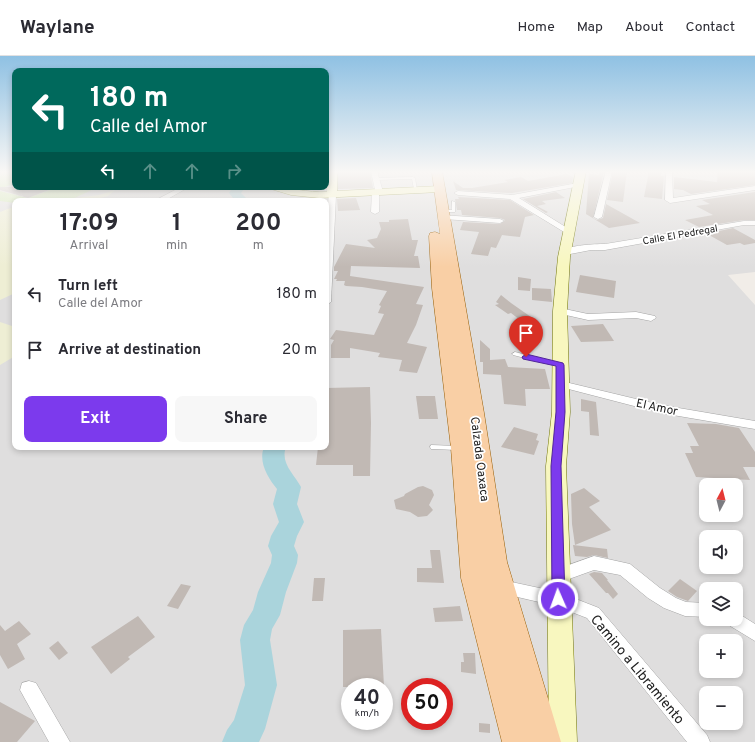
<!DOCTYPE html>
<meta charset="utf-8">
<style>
body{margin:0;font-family:Overpass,sans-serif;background:#f7f7f7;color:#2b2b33;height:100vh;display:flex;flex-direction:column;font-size:15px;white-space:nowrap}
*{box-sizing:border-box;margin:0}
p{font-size:13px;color:#7c7c81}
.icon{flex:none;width:22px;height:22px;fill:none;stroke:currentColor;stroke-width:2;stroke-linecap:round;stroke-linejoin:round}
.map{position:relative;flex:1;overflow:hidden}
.side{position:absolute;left:12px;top:142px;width:317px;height:252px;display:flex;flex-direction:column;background:#fff;border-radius:8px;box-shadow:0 2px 6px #0003}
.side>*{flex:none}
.top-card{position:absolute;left:12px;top:12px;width:317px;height:122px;border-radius:8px;box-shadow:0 2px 6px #0003;background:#00695c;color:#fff;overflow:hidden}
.needle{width:26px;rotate:7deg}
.tools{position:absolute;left:699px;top:422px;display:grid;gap:8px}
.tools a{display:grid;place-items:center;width:44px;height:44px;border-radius:8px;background:#fff;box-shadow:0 2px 6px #0003;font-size:20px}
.speed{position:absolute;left:341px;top:622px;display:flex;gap:8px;font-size:20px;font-weight:700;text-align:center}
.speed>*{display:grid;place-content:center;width:52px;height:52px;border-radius:50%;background:#fff;box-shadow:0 2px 6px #0003;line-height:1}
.speed small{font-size:10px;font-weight:400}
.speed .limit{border:6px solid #d22;background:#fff;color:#111}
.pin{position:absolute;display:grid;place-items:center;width:34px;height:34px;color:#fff;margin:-41px -17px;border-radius:50% 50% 50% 0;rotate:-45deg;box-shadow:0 0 4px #0007}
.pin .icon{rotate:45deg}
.me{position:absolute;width:44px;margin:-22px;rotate:358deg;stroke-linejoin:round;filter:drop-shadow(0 0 3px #0008)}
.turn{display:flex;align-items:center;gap:14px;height:84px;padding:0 12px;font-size:18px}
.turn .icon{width:52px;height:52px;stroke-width:2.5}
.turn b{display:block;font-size:28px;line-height:34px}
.lanes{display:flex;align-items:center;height:38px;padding:0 12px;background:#0003;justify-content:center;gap:20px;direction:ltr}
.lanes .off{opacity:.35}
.eta{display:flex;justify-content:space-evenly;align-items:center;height:68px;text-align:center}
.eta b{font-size:24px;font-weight:700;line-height:28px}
.button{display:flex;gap:8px;margin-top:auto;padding:8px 12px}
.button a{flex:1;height:46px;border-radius:8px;background:#7c3aed;color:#fff;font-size:16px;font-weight:700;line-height:46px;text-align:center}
.button a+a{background:#f7f7f7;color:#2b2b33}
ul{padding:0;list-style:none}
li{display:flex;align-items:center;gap:12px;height:56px;padding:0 12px}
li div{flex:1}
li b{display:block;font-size:15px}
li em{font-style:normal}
header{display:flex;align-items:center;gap:24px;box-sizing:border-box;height:56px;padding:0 20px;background:#fff;border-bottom:1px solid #e1e1e2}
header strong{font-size:19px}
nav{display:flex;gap:22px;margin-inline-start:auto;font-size:14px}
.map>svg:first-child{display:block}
</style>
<header>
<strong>Waylane</strong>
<nav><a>Home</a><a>Map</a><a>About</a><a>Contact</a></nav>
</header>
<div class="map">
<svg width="755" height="686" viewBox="0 0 755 686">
<rect width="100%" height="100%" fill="#f1ede8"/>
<path fill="#dfdede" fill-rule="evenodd" d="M0 115H15V131H326V115H755V216L728 219 755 249V686H0ZM15 145H326V391H15ZM706 429H736V459H706ZM706 481H736V511H706ZM706 533H736V563H706ZM706 585H736V615H706ZM350 631H384V665H350ZM410 631H444V665H410ZM706 637H736V667H706Z"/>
<g fill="#eeeed4">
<path d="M115 134 108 140 89 145H68L75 142 99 139Z"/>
<path d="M13 151H15V237L0 244V156Z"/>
<path d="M0 266 15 271V300L0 309Z"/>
</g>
<g fill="#d0e8b0">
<path d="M0 115H15V127L0 133Z"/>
<path d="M59 131 96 132 68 145H15V147L0 145V135L28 142Z"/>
</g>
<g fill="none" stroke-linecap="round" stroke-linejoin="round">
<g fill="#aad4dc" fill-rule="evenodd">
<path d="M228 131H242L244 133 241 137 246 142 244 145H231L233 142 229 137 231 134Z"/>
<path d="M264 391H286C280 407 294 418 301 431L297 448 304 466 297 480 294 490 298 499 297 507 286 536 280 559 272 573 270 584 277 629 265 673 259 686H222L227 674 234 664 245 629 240 584 244 569 253 554 258 536 271 507 272 499 268 490 271 480 279 466 273 448 277 433C268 422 258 406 264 391Z"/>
</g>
</g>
<g fill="#c1b9b4">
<path d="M338 115H370L373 132 338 133Z"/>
<path d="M599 115H604L593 162 597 164 603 162 606 148 640 167 609 172 586 158 589 118 599 119Z"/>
<path d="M613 115H627L623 146 607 144Z"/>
<path d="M649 115H661V120H664L662 143 644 141Z"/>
<path d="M718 115H755V129L691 138 683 134 674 133V121L717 126Z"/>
<path d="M567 118 573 121 572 127 512 137 456 134 453 125 463 132H472L508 126 504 124 521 121 528 125Z"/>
<path d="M0 131H54V132L28 142 0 134Z"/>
<path d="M556 136 565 142 542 145 546 148 537 150 548 156 546 157 523 143Z"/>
<path d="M755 136V164H744L699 171 685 164 713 159 696 150 710 148 702 144Z"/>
<path d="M458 141 510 144 534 159 525 161 520 181 502 179 496 192 491 191 488 200 471 198 479 176 460 174 463 166 500 168 505 164 500 162 462 159 461 154H457L455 143H459Z"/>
<path d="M356 142 360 154 338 155 337 143Z"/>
<path d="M408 163 412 184H418L414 200H418L420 212 351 210 350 220 424 231 416 248 423 249 416 269 407 287 427 291 417 317 399 315 402 304 378 301 380 297 350 292V302H331V289L334 284 330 283 336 274 374 279 384 258 378 257 381 250 379 249 387 235 362 231 346 230 344 229 345 225H336L337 223H334L338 215H334V211L346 188 375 192 367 184 377 182 381 173 379 166H389V164Z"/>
<path d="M733 172 755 184V187L744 189 740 187 727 189 709 179H714L710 177Z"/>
<path d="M580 219 616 225 614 242 576 236Z"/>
<path d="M518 221 531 223 530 235 518 234Z"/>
<path d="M532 232 551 233 552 246 532 244Z"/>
<path d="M501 239 511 247 531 261 520 264 511 257 508 258 495 249 499 248 496 246Z"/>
<path d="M603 268 614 285 581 286 571 270Z"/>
<path d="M480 284 490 293V304L505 303 508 311 545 313 550 333H525L526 350 504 348 501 319 483 318V306H480Z"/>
<path d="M370 331 371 367 370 420H353V409H316L318 391H326V332Z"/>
<path d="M416 340H435L438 363H419Z"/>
<path d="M581 343 596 346 599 380 590 379 589 356 581 355Z"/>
<path d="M687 367 716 368 739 372 755 396V411H743L750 424 696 421 685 397H693L690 390H699Z"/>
<path d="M514 371 538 378 536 384 539 385 534 399 501 391Z"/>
<path d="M423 430 432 434 434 439 429 449 433 454 427 460 418 461 410 456 396 453 394 444 404 440 405 438 418 431Z"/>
<path d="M584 432 600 445 589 451 611 474 575 489 572 468 571 438Z"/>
<path d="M573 489 607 493 608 502 594 499 587 501 575 500Z"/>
<path d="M430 494H440L444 527 417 526V512H432Z"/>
<path d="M594 516 602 517 608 524H607L618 538 613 543 608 537H606L589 518Z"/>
<path d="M314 522H325L323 545H312Z"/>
<path d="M680 523 697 535 688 545 677 541 668 535Z"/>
<path d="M181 528 191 530 178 553 167 550Z"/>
<path d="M460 550 463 565 435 566 433 552Z"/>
<path d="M138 560 155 581 128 601 130 603 111 618 91 591Z"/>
<path d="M19 565 31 578 17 588 25 603 8 613 0 599V569L5 575Z"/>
<path d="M381 573 384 631H343V574Z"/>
<path d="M58 585 68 597 59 604 49 592Z"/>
<path d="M463 597H475L476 618 461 616V606H464Z"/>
<path d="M0 646 35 665 17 686H0Z"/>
<path d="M479 667 490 668V677L479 676Z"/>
</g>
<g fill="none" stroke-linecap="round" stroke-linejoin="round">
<defs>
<g id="lane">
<path d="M413 121 415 122 417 134 414 133 412 123 375 124 373 123 375 122Z"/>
<path d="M452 145 455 146V156H442V154H452Z"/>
<path d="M515 296 562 308 563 309 560 311 513 299 512 298Z"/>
<path d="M431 389 457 390H459L460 392 459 394H457L433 393H431L430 391Z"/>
</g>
<g id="street">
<path d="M371 115H377L383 136 379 138V156L375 158 371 156 372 136 375 134Z"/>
<path d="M606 115H612L602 161 598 163 594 161Z"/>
<path d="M666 115H672L673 142 755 130V134L670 147 665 144Z"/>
<path d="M578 127 580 128V130L519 142 572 175 573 177 569 179 510 143 458 139 454 137 458 135 512 139Z"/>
<path d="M181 131H189L164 145H154Z"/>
<path d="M329 137H335L336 139 331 246 326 249V175Z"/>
<path d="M441 159 500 163 504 165 500 167 444 163 440 161Z"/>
<path d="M744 165H755V169H744L605 194H591L565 199 561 196C568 189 594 188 605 188Z"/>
<path d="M560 252 588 258 636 256 655 260 656 262 651 265 636 262 588 264 557 257 555 255Z"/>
<path d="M561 325 661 349 755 365V373L661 357 557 330 555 328 557 326Z"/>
<path d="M594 500 630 508 660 532 676 542 686 546 706 547V561L685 560 664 552 648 542 620 519 594 514 558 527 552 525 550 520 552 515Z"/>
<path d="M502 524 558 536 599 552 707 679 710 686H687L587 562 556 550 496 536 494 531 496 526Z"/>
<path d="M736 556 755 568V585L727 568 724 563H736Z"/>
<path d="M29 625 36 627 70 686H49L20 634 22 627Z"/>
</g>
<g id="secondary">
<path d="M327 115H337V135L440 130 445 133 440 136 319 142 291 139 271 133 269 131C289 131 307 137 327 136Z"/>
<path d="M576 115H586L570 201 567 255 570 356 566 410 577 686H549L546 410 552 356 553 255 558 201Z"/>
</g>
<path id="primary" d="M432 115H442L484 357 507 506 561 686H502L461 522 451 392 432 232 429 180 430 177 435 176 440 178Z"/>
</defs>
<use href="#lane" stroke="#a5a5a5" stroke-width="1"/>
<use href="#street" stroke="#a5a5a5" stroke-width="1"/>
<use href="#secondary" stroke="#727609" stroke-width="1"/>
<use href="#primary" stroke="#985e06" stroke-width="1"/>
<use href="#lane" fill="#fff" fill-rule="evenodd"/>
<use href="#street" fill="#fff" fill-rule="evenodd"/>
<use href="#secondary" fill="#f8f7bf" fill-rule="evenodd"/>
<use href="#primary" fill="#f9cfa5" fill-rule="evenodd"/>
</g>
<linearGradient id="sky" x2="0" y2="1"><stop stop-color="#8fc1e3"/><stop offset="0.55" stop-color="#f9f7f5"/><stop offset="1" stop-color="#f9f7f5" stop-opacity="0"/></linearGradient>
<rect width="755" height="211" fill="url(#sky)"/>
<path fill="#7c3aed" stroke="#51269a" d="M526 298 563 307 564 309 565 356 561 410 565 543 563 547 558 549 554 547 552 543 551 410 556 356V310L523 303 522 301Z"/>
<g text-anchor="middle" stroke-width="3.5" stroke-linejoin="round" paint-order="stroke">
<g font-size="10" fill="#212121" stroke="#fff">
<text transform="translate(680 178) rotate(-10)" y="4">Calle El Pedregal</text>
</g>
<g font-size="12" fill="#212121" stroke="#fff">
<text transform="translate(657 351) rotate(12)" y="4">El Amor</text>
<text transform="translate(480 403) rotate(83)" y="4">Calzada Oaxaca</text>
</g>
<g font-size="14" fill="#212121" stroke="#fff">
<text transform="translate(638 613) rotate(50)" y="5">Camino a Libramiento</text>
</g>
</g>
</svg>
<div class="tools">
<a><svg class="needle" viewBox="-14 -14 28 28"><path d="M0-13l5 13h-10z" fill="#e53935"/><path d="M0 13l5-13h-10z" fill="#7c7c81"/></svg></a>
<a><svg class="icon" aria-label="sound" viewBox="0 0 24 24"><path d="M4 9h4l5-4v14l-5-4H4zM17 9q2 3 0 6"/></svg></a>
<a><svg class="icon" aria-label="layers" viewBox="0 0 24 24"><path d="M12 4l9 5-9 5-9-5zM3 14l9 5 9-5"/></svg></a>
<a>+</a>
<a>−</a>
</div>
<div class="speed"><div>40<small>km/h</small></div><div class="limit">50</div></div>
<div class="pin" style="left:526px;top:301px;background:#d93025"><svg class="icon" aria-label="arrive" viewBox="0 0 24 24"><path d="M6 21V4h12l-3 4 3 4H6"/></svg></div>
<svg class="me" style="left:558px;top:543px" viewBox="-20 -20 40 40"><circle r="17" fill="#7c3aed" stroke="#fff" stroke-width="3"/><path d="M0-11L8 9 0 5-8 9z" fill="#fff"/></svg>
<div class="top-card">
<div class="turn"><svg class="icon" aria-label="left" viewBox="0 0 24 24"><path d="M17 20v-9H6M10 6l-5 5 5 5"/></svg><div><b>180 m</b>Calle del Amor</div></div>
<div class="lanes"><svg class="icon" aria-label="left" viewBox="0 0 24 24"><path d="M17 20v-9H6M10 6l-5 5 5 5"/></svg><svg class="icon off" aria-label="ahead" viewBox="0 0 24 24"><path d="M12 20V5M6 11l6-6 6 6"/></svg><svg class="icon off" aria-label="ahead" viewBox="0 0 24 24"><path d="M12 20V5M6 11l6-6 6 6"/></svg><svg class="icon off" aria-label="right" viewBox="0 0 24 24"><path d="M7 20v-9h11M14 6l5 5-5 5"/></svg></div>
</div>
<section class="side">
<div class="eta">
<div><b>17:09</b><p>Arrival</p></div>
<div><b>1</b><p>min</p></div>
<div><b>200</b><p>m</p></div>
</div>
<ul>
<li><svg class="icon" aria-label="left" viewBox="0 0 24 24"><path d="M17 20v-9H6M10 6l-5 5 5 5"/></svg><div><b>Turn left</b><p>Calle del Amor</p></div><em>180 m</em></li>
<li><svg class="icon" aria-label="arrive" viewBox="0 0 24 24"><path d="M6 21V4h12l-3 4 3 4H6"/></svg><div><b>Arrive at destination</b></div><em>20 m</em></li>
</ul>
<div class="button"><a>Exit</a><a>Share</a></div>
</section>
</div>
